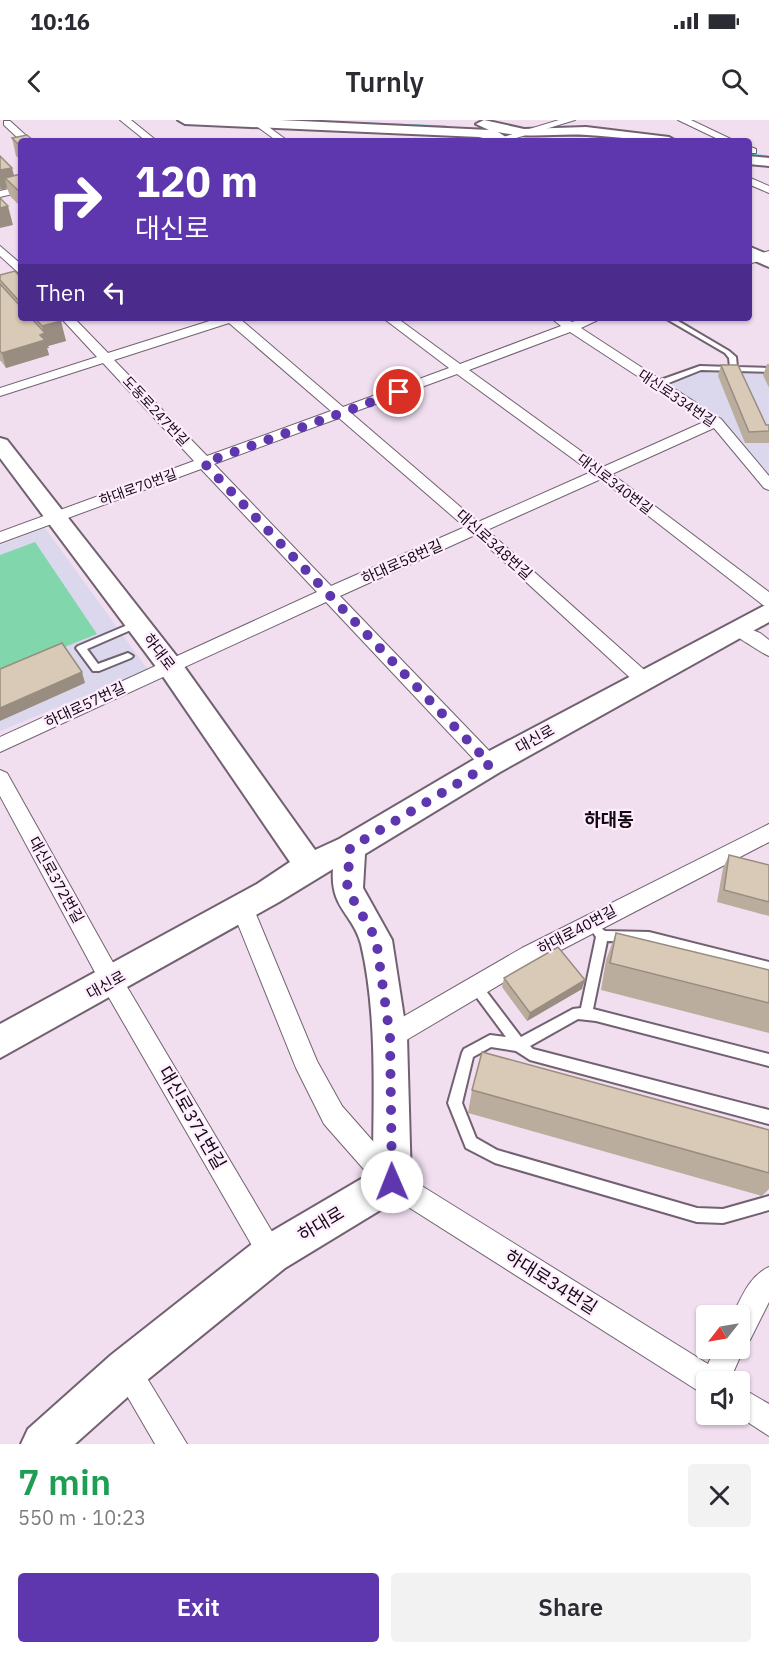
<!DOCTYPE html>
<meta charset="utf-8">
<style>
body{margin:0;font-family:"IBM Plex Sans","Noto Sans KR",sans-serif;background:#f2f2f3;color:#2b2b33;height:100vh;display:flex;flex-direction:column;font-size:22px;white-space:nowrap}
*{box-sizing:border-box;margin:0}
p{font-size:20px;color:#7c7c81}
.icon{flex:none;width:33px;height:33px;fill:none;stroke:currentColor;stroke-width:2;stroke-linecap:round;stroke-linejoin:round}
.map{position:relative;height:1324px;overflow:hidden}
.details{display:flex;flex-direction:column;background:#fff;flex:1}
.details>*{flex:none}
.guide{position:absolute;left:18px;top:18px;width:734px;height:183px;border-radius:6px;box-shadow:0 2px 4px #0004;background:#5e37af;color:#fff;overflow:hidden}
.needle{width:39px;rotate:239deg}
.fabs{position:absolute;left:696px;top:1185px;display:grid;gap:12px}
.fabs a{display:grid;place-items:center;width:54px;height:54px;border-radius:6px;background:#fff;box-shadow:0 2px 4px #0004;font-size:30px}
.pin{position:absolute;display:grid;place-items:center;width:51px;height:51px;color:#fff;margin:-26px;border:3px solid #fff;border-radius:50%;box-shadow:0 2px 6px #0007}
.me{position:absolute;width:66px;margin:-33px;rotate:359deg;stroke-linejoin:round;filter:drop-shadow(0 0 4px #0008)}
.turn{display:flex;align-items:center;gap:21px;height:126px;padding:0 18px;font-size:27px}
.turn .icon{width:78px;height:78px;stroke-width:2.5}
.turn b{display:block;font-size:42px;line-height:51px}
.then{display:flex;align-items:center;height:57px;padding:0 18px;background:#0003;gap:12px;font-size:22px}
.round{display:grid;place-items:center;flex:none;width:63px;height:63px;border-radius:6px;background:#f2f2f3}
.headline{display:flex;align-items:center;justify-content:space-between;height:102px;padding:0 18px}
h1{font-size:36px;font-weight:600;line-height:45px;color:#1e9e55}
.action{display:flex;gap:12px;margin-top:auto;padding:12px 18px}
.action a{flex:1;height:69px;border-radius:6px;background:#5e37af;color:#fff;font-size:24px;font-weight:600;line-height:69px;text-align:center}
.action a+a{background:#f2f2f3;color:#2b2b33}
.status{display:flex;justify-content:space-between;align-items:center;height:42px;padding:0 30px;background:#fff;direction:ltr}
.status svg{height:16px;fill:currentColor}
header{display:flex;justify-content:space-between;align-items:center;height:78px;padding:0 18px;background:#fff;font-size:27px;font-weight:600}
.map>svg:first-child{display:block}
</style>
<div class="status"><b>10:16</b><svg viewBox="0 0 49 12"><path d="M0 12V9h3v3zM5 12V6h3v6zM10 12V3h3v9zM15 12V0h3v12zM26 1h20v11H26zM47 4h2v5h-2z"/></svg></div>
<header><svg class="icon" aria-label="back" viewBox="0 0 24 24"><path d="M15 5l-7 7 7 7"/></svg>Turnly<svg class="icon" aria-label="search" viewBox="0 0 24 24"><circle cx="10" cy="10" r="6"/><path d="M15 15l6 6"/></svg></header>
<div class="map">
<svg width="769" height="1324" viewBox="0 0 769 1324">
<rect width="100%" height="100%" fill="#f1dff0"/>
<g fill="#dbd8ee">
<path d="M692 251 769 253V356L722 299 668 264 670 260Z"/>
<path d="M45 408 148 550 0 611V425Z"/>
</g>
<path fill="#81d7ab" d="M35 422 97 514 0 553V435Z"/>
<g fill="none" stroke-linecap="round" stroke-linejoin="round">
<g stroke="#3ed9e2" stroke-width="3">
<path d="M315 2 446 7"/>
<path d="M603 18 625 21"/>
<path d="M748 35 769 37"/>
</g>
<defs>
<g id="lane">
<path d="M665 198H673L729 231 736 237 737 247 769 248V252L701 250 661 266H655V262L700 246 730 247 729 238 725 233Z"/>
<path d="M137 501 142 504 140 506 87 529 98 544 128 533 133 536 131 538 99 551H93L76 528 78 526Z"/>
<path d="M598 806 605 811 649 812 769 842V852L649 822 607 821 593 889 769 934V946L596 901 578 899 530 926 533 929 769 990V1004L530 940 516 931 491 927 473 937 462 983 476 1018 497 1030 697 1088 723 1089 769 1076V1090L723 1103 697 1102 495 1043 466 1028 448 983 462 933 464 929 490 915 506 917 472 871 470 867 472 863 476 861 480 863 521 917 573 889 581 888 596 817 592 811 594 807Z"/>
</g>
<g id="street">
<path d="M120 0H131L157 21H146Z"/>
<path d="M248 0H259L288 21H277Z"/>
<path d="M559 0H575L506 21H490Z"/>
<path d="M678 0H691L735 21H722Z"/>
<path d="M4 1H10L32 21H21L4 5Z"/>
<path d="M748 26 756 29V33H748Z"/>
<path d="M748 57 769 66V73L748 64Z"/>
<path d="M21 66V72L0 77V71Z"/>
<path d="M0 126 21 144V155L0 136Z"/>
<path d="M769 131V138L748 144V137Z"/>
<path d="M61 198H74L108 233 219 198H239L343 287 449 248 383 198H397L460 244 561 206 551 198H565L572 202 584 198H602L581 208 721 299 769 356V370L764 368 714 308 612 354 769 472V487L763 485 601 359 487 410 650 555 653 560 650 565H638L475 415 340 476 497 639 500 644 497 649 490 651 483 649 326 482 0 632V617L317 472 201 349 0 423V412L194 341 103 243 0 276V268L97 237ZM229 203 331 291 207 336 114 240ZM570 212 706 301 603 347 469 250ZM457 254 591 352 478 402 351 293ZM339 298 465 407 331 466 214 344Z"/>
<path d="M735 503 760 513 769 520V536C765 535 728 511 726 509Z"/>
<path d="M0 650 7 653 120 855 280 1125 284 1134 280 1143 271 1147 262 1143 104 869 0 676Z"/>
<path d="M769 704V722L538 842 398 925 390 928 382 925 378 917 382 909 522 828Z"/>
<path d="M242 778 250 780 253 787 317 941 342 986 401 1053 708 1244 715 1228H740V1196H732C742 1177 749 1156 769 1147V1182L750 1220 742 1223 744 1228 729 1262H706V1275L700 1272 383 1071 324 1004 296 948 231 787 234 780Z"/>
<path d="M126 1236 136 1240 187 1324H155L112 1250 116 1240Z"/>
<path d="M740 1267 769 1284V1316L735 1294H740Z"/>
</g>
<g id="secondary">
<path d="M178 0H280L489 10 476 4 484 0 524 9 586 7 669 17 676 21C646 21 617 17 587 15 555 13 531 19 498 12L509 19 495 21 479 17 185 4Z"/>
<path d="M748 36 769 38V46L748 44Z"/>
<path d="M748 126 769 135V147L748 138Z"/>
<path d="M0 318 7 320 178 538 315 730 339 719 480 636 769 483V502L500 652 365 734 363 768 392 820 407 917 411 1062 405 1075 285 1148 141 1265 75 1324H21L28 1309 111 1235 257 1120 373 1052C373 979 378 896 361 824 353 793 330 789 333 749L279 782 0 938V904L257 764 290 742 160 552 0 338Z"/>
</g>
</defs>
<use href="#lane" stroke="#726271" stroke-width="4"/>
<use href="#street" stroke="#726271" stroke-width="2"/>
<use href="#secondary" stroke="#726271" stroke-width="4"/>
<use href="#lane" fill="#fff" fill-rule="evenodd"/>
<use href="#street" fill="#fff" fill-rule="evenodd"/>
<use href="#secondary" fill="#fff" fill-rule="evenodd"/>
</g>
<g fill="#bbad9d">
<path d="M12 18 21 21V40L16 36Z"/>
<path d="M0 36 14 56 21 54V87L10 76 7 68 1 70 0 69Z"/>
<path d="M0 155 21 158V198H58L66 221 48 226 49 228H47L49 235 6 248 1 241H0Z"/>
<path d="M767 244H769V268L763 255Z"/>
<path d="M721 245 766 305H769V323H745L718 256Z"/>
<path d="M729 735 769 745V796L717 782 723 748Z"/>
<path d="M616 813 769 850V913L601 870 606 840Z"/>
<path d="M504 858 582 869 527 901 502 867Z"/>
<path d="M472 970 769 1010V1069L762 1076 468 993Z"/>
</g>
<g fill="#988d80">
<path d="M12 48 17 66 5 58 7 68 1 70 0 66V50Z"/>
<path d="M8 86 13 105 0 108V88Z"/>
<path d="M61 201 66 221 48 226 49 228H47L49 235 6 248 2 233 44 214 42 206Z"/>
<path d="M82 552 85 563 0 601V588Z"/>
<path d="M585 860 582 869 527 901 530 893Z"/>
</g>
<g fill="#d9c9b7" stroke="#988d80" stroke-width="1.5">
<path d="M27 15 34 21H21V27L12 18Z"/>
<path d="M0 36 12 48 0 50Z"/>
<path d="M21 54V73L5 58Z"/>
<path d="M0 78 8 86 0 88Z"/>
<path d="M15 151 21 158V183L0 160V155Z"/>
<path d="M0 164 21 187V198H31L45 213 40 215 45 220 2 233 0 231Z"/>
<path d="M35 198H58L61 201 42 206Z"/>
<path d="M721 245H738L766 305H769V311L749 312Z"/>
<path d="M62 523 82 552 0 588V549Z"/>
<path d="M729 735 769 745V782L724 770Z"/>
<path d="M616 813 769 850V883L610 843Z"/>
<path d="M558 827 585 860 530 893 504 858Z"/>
<path d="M482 932 769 1010V1053L472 970Z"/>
</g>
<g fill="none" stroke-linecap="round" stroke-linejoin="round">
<path stroke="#5e37af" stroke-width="10" stroke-dasharray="0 18" d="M392 1062 390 917 376 819 347 769 350 728 490 644 204 343 399 272"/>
</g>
<g text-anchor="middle" stroke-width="4.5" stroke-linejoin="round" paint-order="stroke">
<g font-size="14" fill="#110b11" stroke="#ffecfe">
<text transform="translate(677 278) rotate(34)" y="5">대신로334번길</text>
<text transform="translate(156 291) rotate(47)" y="5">도동로247번길</text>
<text transform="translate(615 364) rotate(37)" y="5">대신로340번길</text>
<text transform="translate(138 367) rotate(-20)" y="5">하대로70번길</text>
</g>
<g font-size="15" fill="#110b11" stroke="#ffecfe">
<text transform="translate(494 425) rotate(42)" y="5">대신로348번길</text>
<text transform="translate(402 442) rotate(-24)" y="5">하대로58번길</text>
<text transform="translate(159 532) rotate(53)" y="5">하대로</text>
<text transform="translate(85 585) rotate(-25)" y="5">하대로57번길</text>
<text transform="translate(535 619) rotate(-29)" y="5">대신로</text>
<text transform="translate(56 760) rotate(61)" y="5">대신로372번길</text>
<text transform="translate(577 810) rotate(-28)" y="5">하대로40번길</text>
<text transform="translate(106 865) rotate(-29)" y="5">대신로</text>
</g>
<g font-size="18" font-weight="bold" fill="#110b11" stroke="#ffecfe">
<text x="609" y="706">하대동</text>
</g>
<g font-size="18" fill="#110b11" stroke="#ffecfe">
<text transform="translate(192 998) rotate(60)" y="6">대신로371번길</text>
<text transform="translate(321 1104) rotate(-31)" y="6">하대로</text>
<text transform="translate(551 1162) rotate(32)" y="6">하대로34번길</text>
</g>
</g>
</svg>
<div class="fabs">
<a><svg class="needle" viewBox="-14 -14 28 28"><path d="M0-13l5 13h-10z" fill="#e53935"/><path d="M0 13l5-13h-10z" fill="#7c7c81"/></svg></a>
<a><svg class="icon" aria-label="sound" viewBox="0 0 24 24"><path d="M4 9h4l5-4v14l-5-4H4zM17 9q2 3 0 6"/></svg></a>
</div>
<div class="pin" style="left:399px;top:272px;background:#d93025"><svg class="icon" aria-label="arrive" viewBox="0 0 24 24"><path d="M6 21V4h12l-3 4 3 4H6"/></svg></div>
<svg class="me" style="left:392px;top:1062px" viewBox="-20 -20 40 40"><circle r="19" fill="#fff"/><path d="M0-13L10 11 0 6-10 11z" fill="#5e37af"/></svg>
<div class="guide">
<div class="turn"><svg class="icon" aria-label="right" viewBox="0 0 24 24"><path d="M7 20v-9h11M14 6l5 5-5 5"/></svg><div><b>120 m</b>대신로</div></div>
<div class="then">Then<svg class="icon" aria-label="left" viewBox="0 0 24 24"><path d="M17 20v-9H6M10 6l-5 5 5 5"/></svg></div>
</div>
</div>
<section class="details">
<div class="headline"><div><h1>7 min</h1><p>550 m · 10:23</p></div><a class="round"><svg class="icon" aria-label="close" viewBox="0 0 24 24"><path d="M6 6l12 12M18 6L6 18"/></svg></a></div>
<div class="action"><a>Exit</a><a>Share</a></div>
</section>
